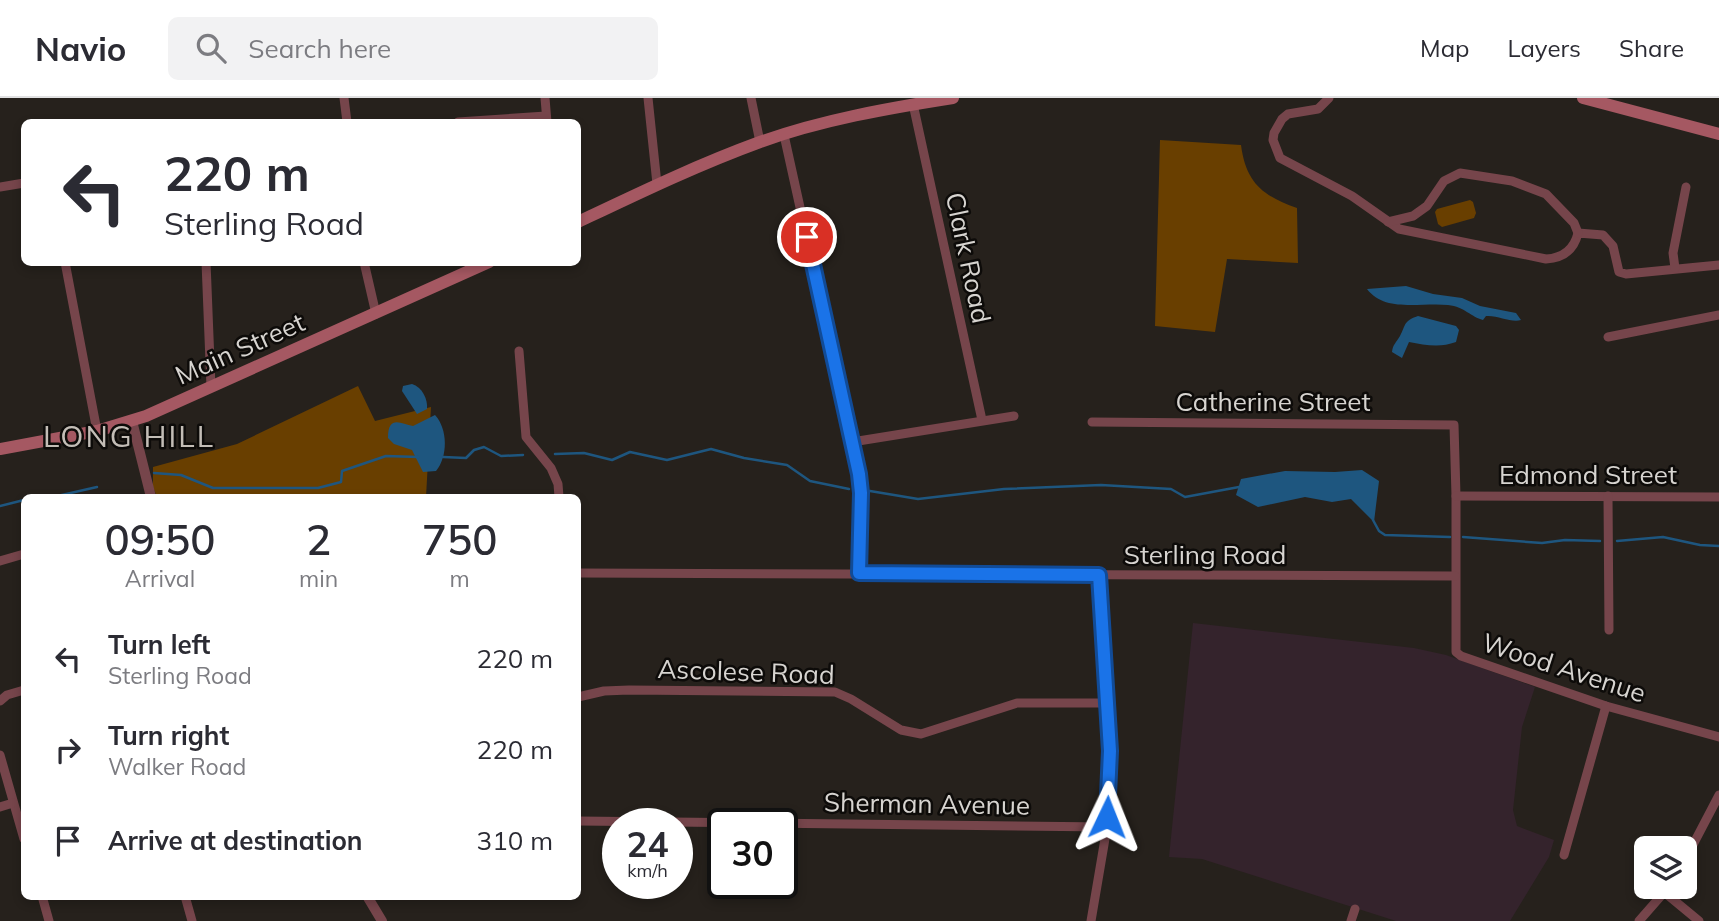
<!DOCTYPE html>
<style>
body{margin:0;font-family:Mulish,sans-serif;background:#f2f2f3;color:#2b2b33;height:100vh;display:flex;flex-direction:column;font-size:26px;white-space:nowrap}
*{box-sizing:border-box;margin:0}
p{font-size:23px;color:#7c7c81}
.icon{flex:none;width:38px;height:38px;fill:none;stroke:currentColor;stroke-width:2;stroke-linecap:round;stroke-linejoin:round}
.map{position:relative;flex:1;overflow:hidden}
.details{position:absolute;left:21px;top:396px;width:560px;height:406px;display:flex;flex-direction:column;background:#fff;border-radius:10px;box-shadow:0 4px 10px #0003}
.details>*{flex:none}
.banner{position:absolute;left:21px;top:21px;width:560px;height:147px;border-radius:10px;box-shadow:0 4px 10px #0003;background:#fff;color:#2b2b33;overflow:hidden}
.controls{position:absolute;left:1634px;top:738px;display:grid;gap:14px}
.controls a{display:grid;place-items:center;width:63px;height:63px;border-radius:10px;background:#fff;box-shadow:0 4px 10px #0003;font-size:35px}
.speed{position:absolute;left:602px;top:710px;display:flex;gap:14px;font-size:35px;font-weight:700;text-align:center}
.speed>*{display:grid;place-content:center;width:91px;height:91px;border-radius:50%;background:#fff;box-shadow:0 4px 10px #0003;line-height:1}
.speed small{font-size:18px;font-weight:400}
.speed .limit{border:4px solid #111;border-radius:10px;background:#fff;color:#111}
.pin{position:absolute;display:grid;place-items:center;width:60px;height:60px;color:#fff;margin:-30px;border:4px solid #fff;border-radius:50%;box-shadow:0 2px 7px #0007}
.me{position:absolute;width:77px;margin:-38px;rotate:2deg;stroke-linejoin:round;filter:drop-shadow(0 0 5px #0008)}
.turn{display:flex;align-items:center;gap:24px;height:147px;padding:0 28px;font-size:32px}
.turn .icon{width:91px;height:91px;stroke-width:2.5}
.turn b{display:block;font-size:49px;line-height:60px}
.eta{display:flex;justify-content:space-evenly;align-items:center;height:119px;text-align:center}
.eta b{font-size:42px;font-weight:600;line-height:49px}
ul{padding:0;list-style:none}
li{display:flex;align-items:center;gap:21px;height:91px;padding:0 28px}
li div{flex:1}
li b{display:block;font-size:26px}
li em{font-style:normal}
header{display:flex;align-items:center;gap:42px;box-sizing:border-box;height:98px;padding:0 35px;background:#fff;border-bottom:2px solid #e1e1e2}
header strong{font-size:33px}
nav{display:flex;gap:38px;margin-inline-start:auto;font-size:24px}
.search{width:490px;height:63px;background:#f2f2f3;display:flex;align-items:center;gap:18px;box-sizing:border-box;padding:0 24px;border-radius:10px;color:#7c7c81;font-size:26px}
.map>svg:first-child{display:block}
</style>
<header>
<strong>Navio</strong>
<div class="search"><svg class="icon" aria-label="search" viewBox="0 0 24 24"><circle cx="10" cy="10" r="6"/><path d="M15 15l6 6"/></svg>Search here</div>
<nav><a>Map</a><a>Layers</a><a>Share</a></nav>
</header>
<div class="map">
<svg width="1719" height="823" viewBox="0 0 1719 823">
<rect width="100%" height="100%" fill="#26211c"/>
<path fill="#34232c" d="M1193 525 1414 550 1446 557 1535 589 1522 629 1513 712 1517 728 1554 742 1549 759 1510 823H1396L1202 761 1169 759Z"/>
<g fill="#693f00">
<path d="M1160 42 1241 47C1246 85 1263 98 1297 110L1298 165 1227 161 1215 234 1155 228Z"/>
<path d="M1470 102 1473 104 1476 115 1474 120 1442 129 1438 126 1435 114 1437 111Z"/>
<path d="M358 288 375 323 431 309 426 399H157L153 389V369L237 346Z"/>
</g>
<g fill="#1e567f">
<path d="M1406 188 1433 196 1462 200 1480 208 1516 215 1521 222C1511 225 1498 217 1486 218L1483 222C1471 219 1465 209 1448 207 1421 204 1385 215 1367 191Z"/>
<path d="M1418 218 1456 228 1459 232 1456 244C1440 250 1425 247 1409 244L1402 260 1392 254C1393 246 1396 245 1400 238 1406 227 1403 223 1418 218Z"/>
<path d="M412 286C422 289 428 301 427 311L417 316 402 293 403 288Z"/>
<path d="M435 317C448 331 448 359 436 373L423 374 412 352 394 346 388 340C388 317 400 325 413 328Z"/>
<path d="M1362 372 1379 383 1374 424 1351 401 1332 404 1305 399 1258 409 1236 397 1241 381 1285 373 1335 374Z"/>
</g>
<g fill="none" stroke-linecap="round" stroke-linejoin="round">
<g stroke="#1e567f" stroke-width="2.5">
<path d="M555 356 584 355 612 362 630 354 667 362 711 351 744 360 787 367 810 383 849 391"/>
<path d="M443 359 466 360 474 352 484 349 501 358 523 357"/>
<path d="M154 375 181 377 213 390H318L341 384 342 373 386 358 418 359"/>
<path d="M870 393 918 401 1004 391 1101 387 1171 391 1185 399 1239 389"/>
<path d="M53 399 97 389"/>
<path d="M0 408 24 402"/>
<path d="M1373 422 1379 433 1385 437 1450 439"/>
<path d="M1463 439 1542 445 1565 442 1600 443"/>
<path d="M1617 443 1663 439 1700 447 1719 448"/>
</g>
<g stroke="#76454b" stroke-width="9">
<path d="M344 0 347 24"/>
<path d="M545 0 547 24"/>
<path d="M648 0 657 86"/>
<path d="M751 0 760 44"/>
<path d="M1329 0 1318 11 1288 16 1282 21 1274 35 1273 42 1280 60 1352 98 1399 131 1546 161C1563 160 1574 152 1578 135L1603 137 1613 148 1619 174 1626 176 1719 167"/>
<path d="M913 6 982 322"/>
<path d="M458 24 546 18"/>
<path d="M784 37 859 376 861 395 859 475"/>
<path d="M0 89 24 85"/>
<path d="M1388 124 1413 118 1427 108 1444 83 1460 75 1512 83 1546 96 1574 125 1578 135"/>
<path d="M65 164 97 333"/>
<path d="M206 164 211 289"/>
<path d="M364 164 376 216"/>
<path d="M1675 170 1673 155 1686 89"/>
<path d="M1608 239 1719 217"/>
<path d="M519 253 526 339 551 370 558 386 559 399"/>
<path d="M1092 324 1454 327 1456 398V554L1461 558 1606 608 1719 639"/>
<path d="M852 344 1014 318"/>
<path d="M1456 398 1719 399"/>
<path d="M1608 398 1609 532"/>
<path d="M0 463 24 456"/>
<path d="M578 475 1455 478"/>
<path d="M578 599 604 593 629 592 835 594 851 601 901 632 921 636 1017 605H1108"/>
<path d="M0 603 7 597 24 592"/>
<path d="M0 657 24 741"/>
<path d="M0 709 13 705"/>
<path d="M578 723 1107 729"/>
<path d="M1564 757 1606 608"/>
<path d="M1685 762 1719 697"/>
<path d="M1664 794 1699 823"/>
<path d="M42 798 49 823"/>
<path d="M185 798 192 823"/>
<path d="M1091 823 1107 729 1110 653 1099 477"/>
<path d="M1351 823 1355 811"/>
<path d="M1639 823 1667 791"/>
</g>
<g stroke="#76454b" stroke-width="10">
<path d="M132 323 151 399"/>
<path d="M367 798 382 823"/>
</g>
<g stroke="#a55862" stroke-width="12">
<path d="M1583 0 1719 36"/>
<path d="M578 124C637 96 697 67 760 44 821 22 889 10 953 0"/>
<path d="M0 351 97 333 146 318 489 164"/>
</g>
</g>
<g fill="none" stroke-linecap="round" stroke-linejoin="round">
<defs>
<path id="route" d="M807 139 859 376 861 395 859 475 1099 477 1110 653 1107 719"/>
</defs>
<use href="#route" stroke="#114b97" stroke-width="18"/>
<use href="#route" stroke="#1a73e8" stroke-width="12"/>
</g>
<g text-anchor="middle" stroke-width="5" stroke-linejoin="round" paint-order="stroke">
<g font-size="26" fill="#d7d4d0" stroke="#0d0b09">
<text transform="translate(968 160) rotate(78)" y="9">Clark Road</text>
<text transform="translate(240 251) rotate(-24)" y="9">Main Street</text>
<text x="1273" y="313">Catherine Street</text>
<text x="1588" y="386">Edmond Street</text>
<text x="1205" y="466">Sterling Road</text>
<text transform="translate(1564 570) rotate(18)" y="9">Wood Avenue</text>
<text transform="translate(746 574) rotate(2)" y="9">Ascolese Road</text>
<text transform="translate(927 706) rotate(1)" y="9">Sherman Avenue</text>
</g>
<g font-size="30" letter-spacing="2" fill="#c3bdb6" stroke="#0d0b09">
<text x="129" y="349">LONG HILL</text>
</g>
</g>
</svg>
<div class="controls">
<a><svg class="icon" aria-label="layers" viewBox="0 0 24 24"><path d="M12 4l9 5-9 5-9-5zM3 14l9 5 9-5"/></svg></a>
</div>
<div class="speed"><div>24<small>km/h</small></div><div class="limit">30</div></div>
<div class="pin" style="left:807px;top:139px;background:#d93025"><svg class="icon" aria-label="arrive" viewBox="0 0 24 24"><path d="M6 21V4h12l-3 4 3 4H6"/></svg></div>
<svg class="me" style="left:1107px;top:719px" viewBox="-20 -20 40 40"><path d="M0-17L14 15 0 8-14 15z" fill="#1a73e8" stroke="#fff" stroke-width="4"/></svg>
<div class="banner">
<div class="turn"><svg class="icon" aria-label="left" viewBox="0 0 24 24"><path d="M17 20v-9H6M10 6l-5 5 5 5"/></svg><div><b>220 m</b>Sterling Road</div></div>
</div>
<section class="details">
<div class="eta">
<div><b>09:50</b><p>Arrival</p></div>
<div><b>2</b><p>min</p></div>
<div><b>750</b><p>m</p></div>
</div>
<ul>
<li><svg class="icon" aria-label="left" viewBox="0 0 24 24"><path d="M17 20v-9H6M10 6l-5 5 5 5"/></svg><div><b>Turn left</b><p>Sterling Road</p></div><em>220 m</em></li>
<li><svg class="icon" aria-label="right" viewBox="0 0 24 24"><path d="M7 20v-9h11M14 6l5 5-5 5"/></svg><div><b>Turn right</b><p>Walker Road</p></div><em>220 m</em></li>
<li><svg class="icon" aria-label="arrive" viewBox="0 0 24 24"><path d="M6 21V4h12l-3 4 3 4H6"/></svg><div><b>Arrive at destination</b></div><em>310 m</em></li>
</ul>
</section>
</div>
